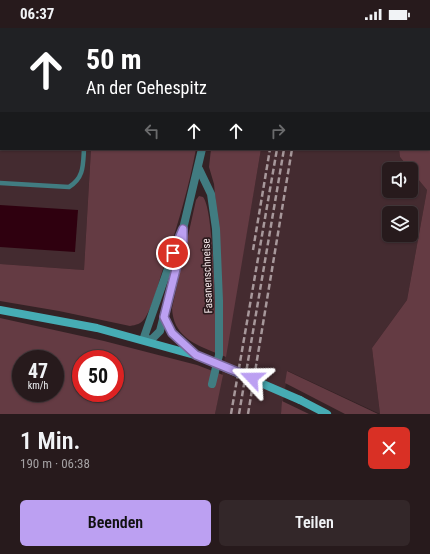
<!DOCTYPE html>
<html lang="de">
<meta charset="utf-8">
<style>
body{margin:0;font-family:"Roboto Condensed",sans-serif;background:#332729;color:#f1f3f6;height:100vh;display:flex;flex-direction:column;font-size:15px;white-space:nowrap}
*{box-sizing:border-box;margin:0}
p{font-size:13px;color:#a4a1a3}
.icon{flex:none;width:22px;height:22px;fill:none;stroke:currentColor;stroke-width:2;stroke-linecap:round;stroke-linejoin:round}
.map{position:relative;height:386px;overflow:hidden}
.panel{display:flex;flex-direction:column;background:#271a1c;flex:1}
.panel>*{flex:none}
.top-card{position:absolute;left:0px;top:0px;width:430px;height:122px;box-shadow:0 1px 3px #0004,0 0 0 1px #43383b;background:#202124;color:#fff;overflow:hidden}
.buttons{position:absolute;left:382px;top:134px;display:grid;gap:8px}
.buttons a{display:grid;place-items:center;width:36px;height:36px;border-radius:6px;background:#271a1c;box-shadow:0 1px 3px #0004,0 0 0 1px #43383b;font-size:20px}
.speed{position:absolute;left:12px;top:322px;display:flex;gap:8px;font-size:20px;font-weight:700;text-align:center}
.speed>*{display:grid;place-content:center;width:52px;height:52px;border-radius:50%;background:#271a1c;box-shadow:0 1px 3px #0004,0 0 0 1px #43383b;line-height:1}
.speed small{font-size:10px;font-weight:400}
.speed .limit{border:6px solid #d22;background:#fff;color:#111}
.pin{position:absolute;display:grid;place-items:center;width:34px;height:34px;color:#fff;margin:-17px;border:2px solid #fff;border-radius:50%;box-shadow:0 1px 4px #0007}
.me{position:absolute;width:44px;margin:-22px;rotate:293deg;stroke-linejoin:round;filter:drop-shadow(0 0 3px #0008)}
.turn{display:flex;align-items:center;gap:14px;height:84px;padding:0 20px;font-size:18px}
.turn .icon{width:52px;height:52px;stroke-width:2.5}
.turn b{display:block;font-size:28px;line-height:34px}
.lanes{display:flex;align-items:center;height:38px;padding:0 20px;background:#0003;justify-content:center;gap:20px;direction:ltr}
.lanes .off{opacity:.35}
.round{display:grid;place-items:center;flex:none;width:42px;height:42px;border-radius:6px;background:#332729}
.overview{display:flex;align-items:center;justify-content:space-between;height:68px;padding:0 20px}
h1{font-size:24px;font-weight:600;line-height:30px}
.primary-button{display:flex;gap:8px;margin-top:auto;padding:8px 20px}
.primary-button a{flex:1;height:46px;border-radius:6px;background:#bca0f2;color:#111;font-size:16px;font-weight:600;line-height:46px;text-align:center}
.primary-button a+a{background:#332729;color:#f1f3f6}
.status{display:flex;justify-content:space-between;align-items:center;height:28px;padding:0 20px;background:#271a1c;direction:ltr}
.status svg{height:11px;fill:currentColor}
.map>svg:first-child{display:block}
</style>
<div class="status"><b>06:37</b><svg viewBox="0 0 49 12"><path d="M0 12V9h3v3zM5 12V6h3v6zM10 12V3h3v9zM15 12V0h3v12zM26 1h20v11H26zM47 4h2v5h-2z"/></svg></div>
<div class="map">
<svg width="430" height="386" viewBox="0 0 430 386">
<rect width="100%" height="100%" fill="#342225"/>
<g fill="#442b30" fill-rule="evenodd">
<path d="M0 0H99L1 1V121H91L84 242 0 236Z"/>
<path d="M261 121H399L400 129 410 141H389V163H411V142L427 162 407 272 372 320 380 386 288 343 281 386H215ZM389 185H411V207H389Z"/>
</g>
<g fill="#643b43" fill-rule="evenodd">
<path d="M99 0H213L99 1Z"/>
<path d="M350 0H430V386H380L372 320 407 272 427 162 400 129 399 121H429V1Z"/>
<path d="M91 121H196C188 164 175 206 161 247 157 261 153 277 145 290 141 296 136 297 130 298L59 283 0 273V236L84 242Z"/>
<path d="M211 121H261L226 329 221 327 219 211 214 156 209 139Z"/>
<path d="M199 168 203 169C215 183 215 300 216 325 193 316 173 307 172 280L196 172Z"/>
<path d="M0 290 104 313 197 337 223 347 215 386H0ZM21 331H55V365H21ZM81 331H115V365H81Z"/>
<path d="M287 343 378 386H345L285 355Z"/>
<path d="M282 373 309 386H281Z"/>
</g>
<path fill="#2f000f" d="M0 177 78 182 75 224 0 219Z"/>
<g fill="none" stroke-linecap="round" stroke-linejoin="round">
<g stroke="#417c81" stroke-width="4.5">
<path d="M91 1 92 0"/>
<path d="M346 1V0"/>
<path d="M0 155 69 159C84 150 83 137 84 121"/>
</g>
<g stroke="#417c81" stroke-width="8">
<path d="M217 1V0"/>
<path d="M199 141 211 166 216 201 219 273V327L212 356"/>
<path d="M183 201 178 212 143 312 152 311 160 303 183 213V201L202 121"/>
<path d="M164 289 172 305 196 327"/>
</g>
<g stroke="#46acb4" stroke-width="8">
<path d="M0 282 97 300 198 328"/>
<path d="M300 372 327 386"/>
</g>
<g stroke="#a7989b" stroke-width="2.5" stroke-dasharray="6 3" stroke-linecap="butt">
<path d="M288 1V0"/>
<path d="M298 1 299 0"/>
<path d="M306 1V0"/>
<path d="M312 1V0"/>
<path d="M253 222 270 121"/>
<path d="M231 386 277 121"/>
<path d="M239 386 284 121"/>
<path d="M248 386 292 121"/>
</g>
<path stroke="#46acb4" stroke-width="8" d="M198 328 300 372"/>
</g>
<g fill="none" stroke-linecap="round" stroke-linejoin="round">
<defs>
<path id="route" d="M173 225 183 201V213L164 289 172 305 196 327 252 350"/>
</defs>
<use href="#route" stroke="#7a689d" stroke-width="10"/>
<use href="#route" stroke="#bca0f2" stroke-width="7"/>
</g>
<g text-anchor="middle" stroke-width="3.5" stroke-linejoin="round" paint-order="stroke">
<g font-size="11" fill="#f4e7e9" stroke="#2a191c">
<text transform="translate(207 248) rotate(-92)" y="4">Fasanenschneise</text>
</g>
</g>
</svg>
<div class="buttons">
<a><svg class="icon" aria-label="sound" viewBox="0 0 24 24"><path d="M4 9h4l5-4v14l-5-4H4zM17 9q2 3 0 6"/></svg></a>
<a><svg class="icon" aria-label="layers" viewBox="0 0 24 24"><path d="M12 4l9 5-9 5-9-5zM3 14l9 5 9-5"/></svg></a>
</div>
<div class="speed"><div>47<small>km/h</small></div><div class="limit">50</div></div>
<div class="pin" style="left:173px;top:225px;background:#d93025"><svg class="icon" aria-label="arrive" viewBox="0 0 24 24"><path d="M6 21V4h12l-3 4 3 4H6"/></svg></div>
<svg class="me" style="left:252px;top:350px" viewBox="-20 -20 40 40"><path d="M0-17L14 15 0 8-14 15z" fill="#bca0f2" stroke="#fff" stroke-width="4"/></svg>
<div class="top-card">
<div class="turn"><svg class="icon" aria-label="ahead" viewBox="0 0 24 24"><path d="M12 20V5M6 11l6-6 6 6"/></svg><div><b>50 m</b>An der Gehespitz</div></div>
<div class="lanes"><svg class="icon off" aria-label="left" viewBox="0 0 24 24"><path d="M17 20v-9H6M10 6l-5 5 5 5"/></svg><svg class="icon" aria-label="ahead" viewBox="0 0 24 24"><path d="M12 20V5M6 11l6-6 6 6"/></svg><svg class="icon" aria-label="ahead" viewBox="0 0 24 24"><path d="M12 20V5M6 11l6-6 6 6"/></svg><svg class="icon off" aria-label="right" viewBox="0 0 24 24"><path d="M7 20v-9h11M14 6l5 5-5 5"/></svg></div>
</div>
</div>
<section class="panel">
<div class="overview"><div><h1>1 Min.</h1><p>190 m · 06:38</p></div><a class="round" style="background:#d93025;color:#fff"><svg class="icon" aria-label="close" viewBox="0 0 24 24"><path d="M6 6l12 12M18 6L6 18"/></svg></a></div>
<div class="primary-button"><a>Beenden</a><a>Teilen</a></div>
</section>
